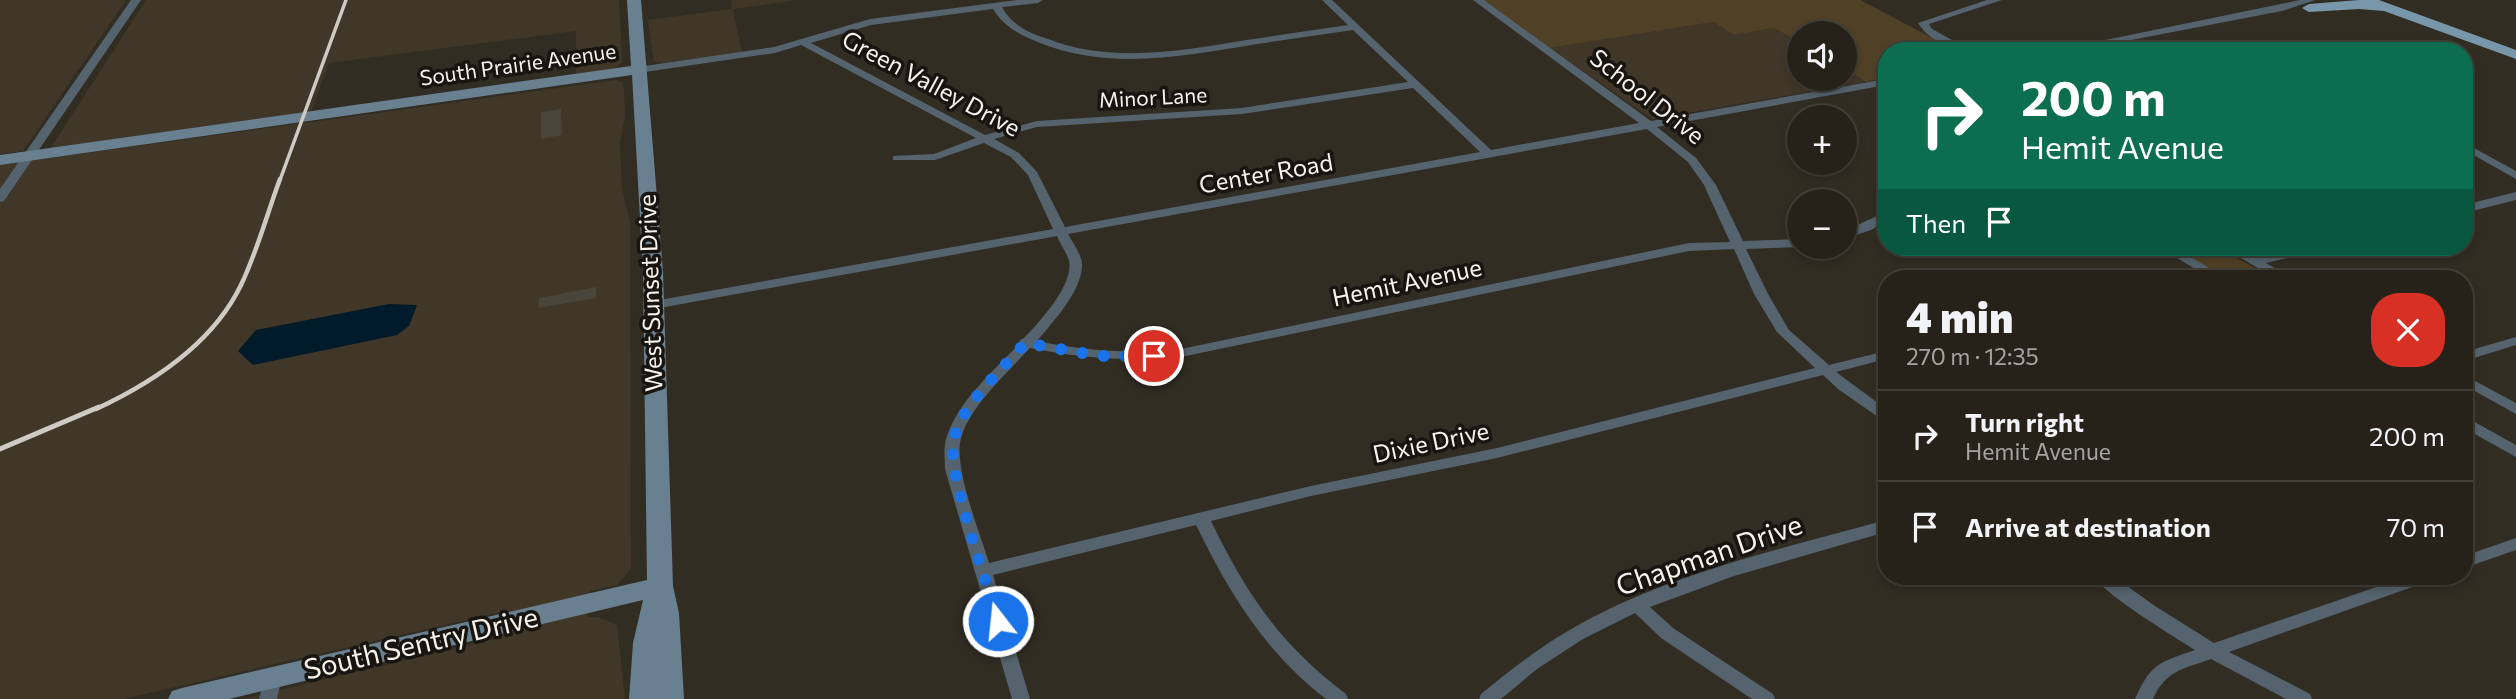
<!DOCTYPE html>
<meta charset="utf-8">
<style>
body{margin:0;font-family:Commissioner,sans-serif;background:#2e2a23;color:#f1f3f6;height:100vh;display:flex;flex-direction:column;font-size:26px;white-space:nowrap}
*{box-sizing:border-box;margin:0}
p{font-size:23px;color:#a4a4a2}
.icon{flex:none;width:38px;height:38px;fill:none;stroke:currentColor;stroke-width:2;stroke-linecap:round;stroke-linejoin:round}
.map{position:relative;flex:1;overflow:hidden}
.details{position:absolute;left:1878px;top:270px;width:595px;height:315px;display:flex;flex-direction:column;background:#26221a;border-radius:28px;box-shadow:0 4px 10px #0003,0 0 0 2px #423f39}
.details>*{flex:none}
.hud{position:absolute;left:1878px;top:42px;width:595px;height:214px;border-radius:28px;box-shadow:0 4px 10px #0003,0 0 0 2px #423f39;background:#0b6e4f;color:#fff;overflow:hidden}
.fabs{position:absolute;left:1787px;top:21px;display:grid;gap:14px}
.fabs a{display:grid;place-items:center;width:70px;height:70px;border-radius:50%;background:#26221a;box-shadow:0 4px 10px #0003,0 0 0 2px #423f39;font-size:35px}
.pin{position:absolute;display:grid;place-items:center;width:60px;height:60px;color:#fff;margin:-30px;border:4px solid #fff;border-radius:50%;box-shadow:0 2px 7px #0007}
.me{position:absolute;width:77px;margin:-38px;rotate:344deg;stroke-linejoin:round;filter:drop-shadow(0 0 5px #0008)}
.turn{display:flex;align-items:center;gap:24px;height:147px;padding:0 28px;font-size:32px}
.turn .icon{width:91px;height:91px;stroke-width:2.5}
.turn b{display:block;font-size:49px;line-height:60px}
.then{display:flex;align-items:center;height:66px;padding:0 28px;background:#0003;gap:14px;font-size:26px}
.round{display:grid;place-items:center;flex:none;width:74px;height:74px;border-radius:28px;background:#2e2a23}
.head{display:flex;align-items:center;justify-content:space-between;height:119px;padding:0 28px}
h1{font-size:42px;font-weight:800;line-height:52px}
ul{padding:0;list-style:none}
li{display:flex;align-items:center;gap:21px;height:91px;padding:0 28px;border-top:2px solid #423f39}
li div{flex:1}
li b{display:block;font-size:26px}
li em{font-style:normal}
.map>svg:first-child{display:block}
</style>
<div class="map">
<svg width="2516" height="699" viewBox="0 0 2516 699">
<rect width="100%" height="100%" fill="#322d23"/>
<g fill="#403728">
<path d="M0 0H126L23 151 0 154Z"/>
<path d="M146 0H619L622 63 613 69 576 75V31L329 63 311 112 50 149Z"/>
<path d="M731 0H797L733 9 742 54 664 63 654 62 648 20 732 9Z"/>
<path d="M1713 22 1734 35 1774 28 1799 42V79H1844L1845 69 1866 82 1652 119 1550 48Z"/>
<path d="M616 80 623 83 624 90 625 115 620 143 622 188 630 222 631 569 617 585 590 591 587 617H598L617 625 625 699H242L498 638 501 612 123 699H0V165Z"/>
</g>
<g fill="#504126">
<path d="M1484 0H1860L1957 51H1886V78L1866 82 1845 69 1844 33H1799V42L1774 28 1734 35 1713 22 1550 48Z"/>
<path d="M2171 247H2217L2273 278H2225Z"/>
</g>
<path fill="#021b2a" d="M389 304 417 305 409 326 397 335 253 365 238 351 256 330Z"/>
<g fill="#4a453b">
<path d="M561 109 562 135 541 139V112Z"/>
<path d="M596 287V298L539 308V298Z"/>
</g>
<g fill="none" stroke-linecap="round" stroke-linejoin="round">
<g fill="#54636d" fill-rule="evenodd">
<path d="M131 0H141L4 201 0 202V189Z"/>
<path d="M1017 0H1043L1038 3 1002 7C1011 24 1027 32 1045 38 1110 64 1179 51 1247 40 1280 35 1314 30 1348 25L1322 0H1332L1491 150 1639 123 1473 0H1484L1651 121 1886 79V85L1657 127 1696 158 1716 185 1743 241 1799 239V247L1746 249 1768 294 1789 330 1829 365 1886 351V359L1836 372 1886 409V421L1881 419 1838 389 1823 375 1497 458 1311 496 1211 521C1247 595 1279 643 1346 694L1348 699H1326C1264 651 1230 594 1196 525L993 575 1030 699H1012L945 469C945 458 943 447 947 436 959 400 994 371 1019 344L1020 340 1024 338C1039 322 1074 285 1069 261 1067 253 1060 244 1057 236L654 309 647 305 654 301 1053 229 1028 175 1011 157 984 143 935 160H893V156L934 154 976 138 801 45 775 53 638 73 633 70 638 67 774 47 870 19ZM993 9C1004 27 1020 35 1040 43 1111 71 1184 56 1257 44 1289 39 1321 35 1353 30L1408 82 1242 108 1037 121 985 135 811 43 871 25ZM1413 88 1480 152 1065 227 1037 172 1019 153 994 139 1037 127 1242 114ZM1647 129 1688 162 1704 185 1730 242 1689 243 1181 349C1132 354 1085 351 1037 341 1052 323 1083 290 1082 264 1082 255 1072 242 1068 234ZM1734 249 1754 294 1777 332 1815 368 1497 448 1311 486 989 563C980 532 953 468 961 438 970 406 1008 372 1030 348 1081 358 1130 362 1181 357L1689 251Z"/>
<path d="M1987 0H2002L1929 24 1932 29 1972 51C1953 51 1928 40 1918 23Z"/>
<path d="M2300 0H2315L2282 11 2074 51H2052Z"/>
<path d="M2474 148 2516 171V179L2470 153V149Z"/>
<path d="M2516 192V200L2464 213V205Z"/>
<path d="M1886 212V221L1871 230 1844 239V231Z"/>
<path d="M2159 247H2174L2226 278H2210Z"/>
<path d="M2222 247H2237L2257 258 2302 247H2322L2320 250 2266 263 2291 278H2275Z"/>
<path d="M2516 337V345L2464 361V352Z"/>
<path d="M2464 375 2516 403V414L2464 385Z"/>
<path d="M2464 416 2516 445V457L2464 428Z"/>
<path d="M1886 520V532L1734 576 1650 607 1673 628 1773 694 1775 699H1752L1661 638 1635 613 1583 639 1537 669 1501 699H1479L1481 694C1509 671 1537 649 1568 631 1664 574 1779 550 1886 520Z"/>
<path d="M2516 538V550L2464 568V556Z"/>
<path d="M2094 576H2113L2155 606 2214 643 2408 576H2435L2432 580 2229 652 2310 694 2312 699H2286L2211 659C2183 669 2166 670 2153 699H2135C2151 663 2160 662 2195 650 2175 637 2103 594 2094 576Z"/>
<path d="M273 671 280 673 282 678 277 699H259L266 673Z"/>
</g>
<path fill="#688090" fill-rule="evenodd" d="M627 0H641L663 272 673 586 679 613 684 699H629L633 643 643 600 229 699H168L172 691 182 688 647 580 643 272 632 75 0 165V155L631 66Z"/>
<path fill="#7897ab" fill-rule="evenodd" d="M2359 0H2379L2516 50V59L2384 11 2359 9 2309 12 2302 8 2309 4Z"/>
<path stroke="#cfcbc4" stroke-width="3.5" d="M280 180 346 0"/>
<path stroke="#cfcbc4" stroke-width="4.5" d="M96 409C152 383 213 343 241 285 257 252 267 214 280 179"/>
<path stroke="#cfcbc4" stroke-width="5" d="M0 449 99 407"/>
</g>
<g fill="none" stroke-linecap="round" stroke-linejoin="round">
<path stroke="#1a73e8" stroke-width="12" stroke-dasharray="0 21.6" d="M998 621C988 585 945 468 954 438 964 402 1001 371 1025 343L1099 356H1154"/>
</g>
<g text-anchor="middle" stroke-width="7" stroke-linejoin="round" paint-order="stroke">
<g font-size="21" fill="#f6f2ec" stroke="#181511">
<text transform="translate(518 65) rotate(-8)" y="7">South Prairie Avenue</text>
<text transform="translate(1153 98) rotate(-3)" y="7">Minor Lane</text>
</g>
<g font-size="24" fill="#f6f2ec" stroke="#181511">
<text transform="translate(931 84) rotate(28)" y="8">Green Valley Drive</text>
<text transform="translate(1647 97) rotate(38)" y="8">School Drive</text>
<text transform="translate(1266 174) rotate(-10)" y="8">Center Road</text>
<text transform="translate(1407 283) rotate(-12)" y="8">Hemit Avenue</text>
<text transform="translate(651 293) rotate(-92)" y="8">West Sunset Drive</text>
<text transform="translate(1431 443) rotate(-12)" y="8">Dixie Drive</text>
</g>
<g font-size="28" fill="#f6f2ec" stroke="#181511">
<text transform="translate(1709 555) rotate(-19)" y="10">Chapman Drive</text>
<text transform="translate(421 643) rotate(-13)" y="10">South Sentry Drive</text>
</g>
</g>
</svg>
<div class="fabs">
<a><svg class="icon" aria-label="sound" viewBox="0 0 24 24"><path d="M4 9h4l5-4v14l-5-4H4zM17 9q2 3 0 6"/></svg></a>
<a>+</a>
<a>−</a>
</div>
<div class="pin" style="left:1154px;top:356px;background:#d93025"><svg class="icon" aria-label="arrive" viewBox="0 0 24 24"><path d="M6 21V4h12l-3 4 3 4H6"/></svg></div>
<svg class="me" style="left:998px;top:621px" viewBox="-20 -20 40 40"><circle r="17" fill="#1a73e8" stroke="#fff" stroke-width="3"/><path d="M0-11L8 9 0 5-8 9z" fill="#fff"/></svg>
<div class="hud">
<div class="turn"><svg class="icon" aria-label="right" viewBox="0 0 24 24"><path d="M7 20v-9h11M14 6l5 5-5 5"/></svg><div><b>200 m</b>Hemit Avenue</div></div>
<div class="then">Then<svg class="icon" aria-label="arrive" viewBox="0 0 24 24"><path d="M6 21V4h12l-3 4 3 4H6"/></svg></div>
</div>
<section class="details">
<div class="head"><div><h1>4 min</h1><p>270 m · 12:35</p></div><a class="round" style="background:#d93025;color:#fff"><svg class="icon" aria-label="close" viewBox="0 0 24 24"><path d="M6 6l12 12M18 6L6 18"/></svg></a></div>
<ul>
<li><svg class="icon" aria-label="right" viewBox="0 0 24 24"><path d="M7 20v-9h11M14 6l5 5-5 5"/></svg><div><b>Turn right</b><p>Hemit Avenue</p></div><em>200 m</em></li>
<li><svg class="icon" aria-label="arrive" viewBox="0 0 24 24"><path d="M6 21V4h12l-3 4 3 4H6"/></svg><div><b>Arrive at destination</b></div><em>70 m</em></li>
</ul>
</section>
</div>
